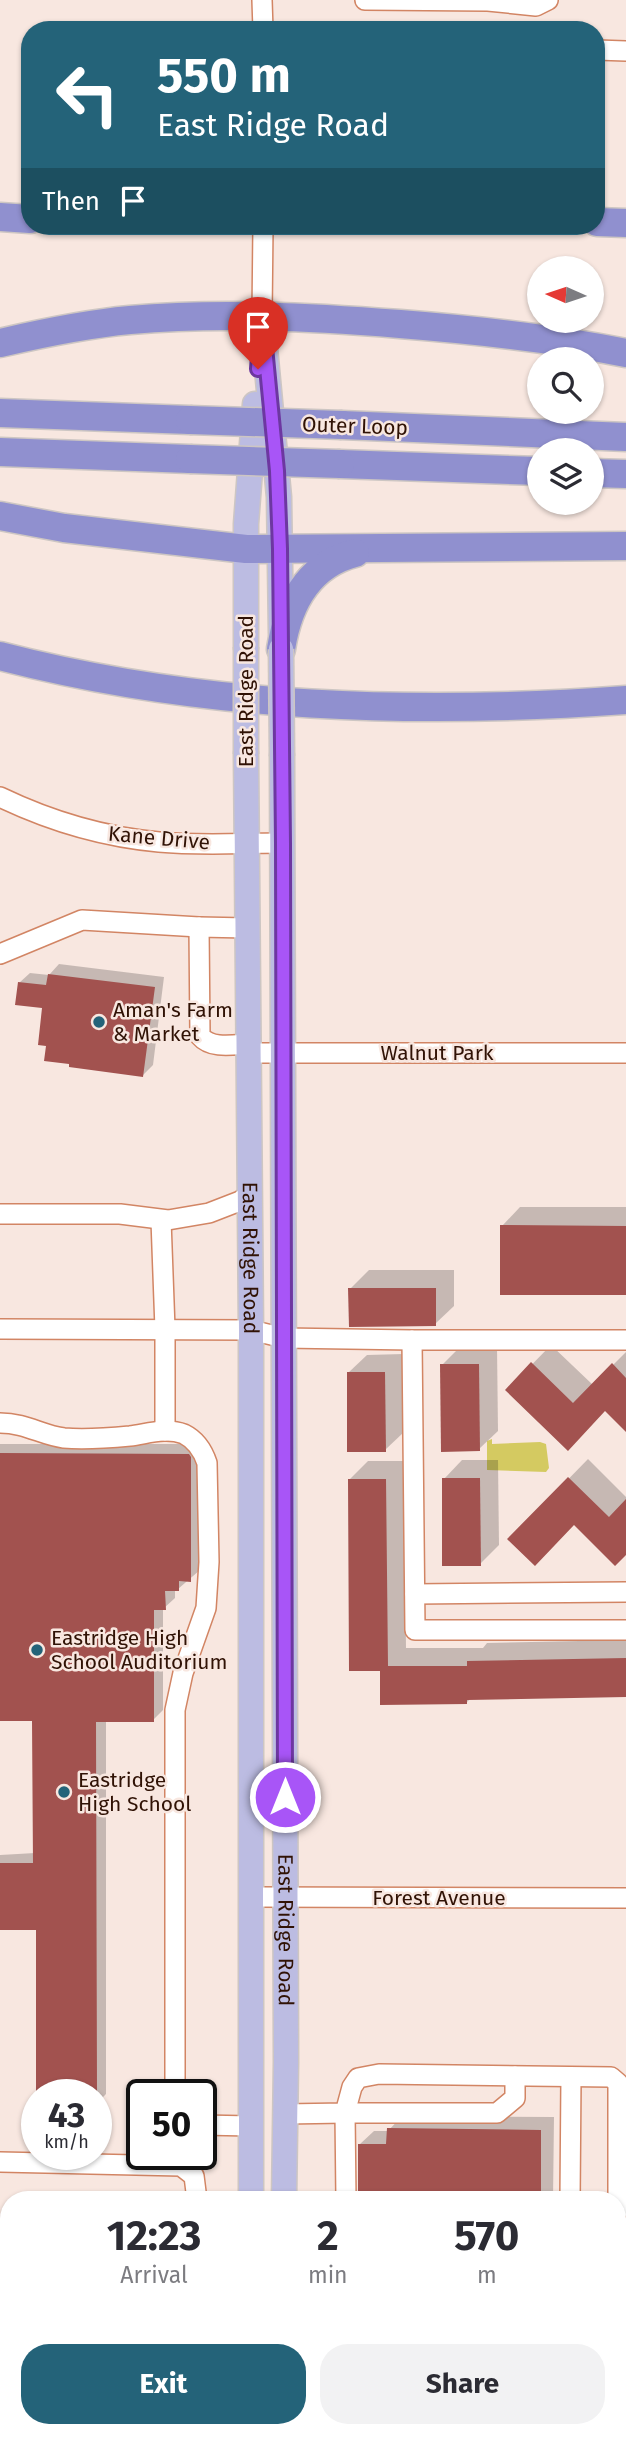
<!DOCTYPE html>
<style>
body{margin:0;font-family:"Fira Sans",sans-serif;background:#f2f2f3;color:#2b2b33;height:100vh;display:flex;flex-direction:column;font-size:26px;white-space:nowrap}
*{box-sizing:border-box;margin:0}
p{font-size:23px;color:#7c7c81}
.icon{flex:none;width:38px;height:38px;fill:none;stroke:currentColor;stroke-width:2;stroke-linecap:round;stroke-linejoin:round}
.map{position:relative;flex:1;overflow:hidden}
.panel{position:absolute;left:0px;top:2191px;width:626px;height:247px;display:flex;flex-direction:column;background:#fff;border-radius:28px 28px 0 0;box-shadow:0 2px 5px #0004}
.panel>*{flex:none}
.banner{position:absolute;left:21px;top:21px;width:584px;height:214px;border-radius:28px;box-shadow:0 2px 5px #0004;background:#246379;color:#fff;overflow:hidden}
.needle{width:46px;rotate:273deg}
.tools{position:absolute;left:527px;top:256px;display:grid;gap:14px}
.tools a{display:grid;place-items:center;width:77px;height:77px;border-radius:50%;background:#fff;box-shadow:0 2px 5px #0004;font-size:35px}
.speed{position:absolute;left:21px;top:2079px;display:flex;gap:14px;font-size:35px;font-weight:700;text-align:center}
.speed>*{display:grid;place-content:center;width:91px;height:91px;border-radius:50%;background:#fff;box-shadow:0 2px 5px #0004;line-height:1}
.speed small{font-size:18px;font-weight:400}
.speed .limit{border:4px solid #111;border-radius:10px;background:#fff;color:#111}
.pin{position:absolute;display:grid;place-items:center;width:60px;height:60px;color:#fff;margin:-72px -30px;border-radius:50% 50% 50% 0;rotate:-45deg;box-shadow:0 0 7px #0007}
.pin .icon{rotate:45deg}
.me{position:absolute;width:77px;margin:-38px;rotate:0deg;stroke-linejoin:round;filter:drop-shadow(0 0 5px #0008)}
.turn{display:flex;align-items:center;gap:24px;height:147px;padding:0 21px;font-size:32px}
.turn .icon{width:91px;height:91px;stroke-width:2.5}
.turn b{display:block;font-size:49px;line-height:60px}
.then{display:flex;align-items:center;height:66px;padding:0 21px;background:#0003;gap:14px;font-size:26px}
.eta{display:flex;justify-content:space-evenly;align-items:center;height:119px;text-align:center}
.eta b{font-size:42px;font-weight:700;line-height:49px}
.action{display:flex;gap:14px;margin-top:auto;padding:14px 21px}
.action a{flex:1;height:80px;border-radius:28px;background:#246379;color:#fff;font-size:28px;font-weight:700;line-height:80px;text-align:center}
.action a+a{background:#f2f2f3;color:#2b2b33}
.map>svg:first-child{display:block}
</style>
<div class="map">
<svg width="626" height="2437" viewBox="0 0 626 2437">
<rect width="100%" height="100%" fill="#f8e7e0"/>
<path fill="#d4ca61" d="M492 1439V1444L540 1442 546 1444 549 1468 546 1472 487 1470V1441Z"/>
<g fill="#0003">
<path d="M59 964 164 977 153 1065 143 1075 71 1062 47 1044 44 1007 19 983 30 973 49 975Z"/>
<path d="M520 1207H626V1292L502 1226Z"/>
<path d="M369 1270H454V1306L435 1324 350 1289Z"/>
<path d="M551 1345 593 1385 626 1352V1430L605 1409 586 1430 507 1390Z"/>
<path d="M461 1346H497L498 1431 479 1449 442 1365Z"/>
<path d="M403 1354 404 1432 385 1450 348 1373 367 1355Z"/>
<path d="M0 1444H199L200 1570 178 1589H175V1598L163 1609V1710L153 1720H106V2094L96 2104V2095L38 1928H0V1855L35 1853 33 1719H0Z"/>
<path d="M588 1459 626 1497V1552L575 1523 510 1539Z"/>
<path d="M462 1460H498L499 1545 480 1564 444 1479Z"/>
<path d="M368 1461H404L406 1648H483L487 1643 626 1640V1696L471 1698 466 1703 382 1669 349 1480Z"/>
<path d="M402 2116 554 2117 553 2200H366L360 2144 374 2131H388Z"/>
<path d="M626 2282V2335L622 2333 618 2321V2296Z"/>
</g>
<g fill="#a2524f">
<path d="M48 974 155 987 143 1077 69 1067V1064L44 1061 46 1046 38 1045 42 1008 15 1005 18 982 46 985Z"/>
<path d="M500 1225 626 1226V1295H500Z"/>
<path d="M348 1288H436V1326L349 1327Z"/>
<path d="M531 1362 573 1403 612 1363 626 1378V1432L605 1411 568 1451 505 1390Z"/>
<path d="M440 1364H479L480 1451 441 1452Z"/>
<path d="M347 1372H385L386 1452H347Z"/>
<path d="M0 1453 189 1454 191 1457V1582L179 1581V1591H165L166 1610H154V1722H96L97 2095H36V1930H0V1863H33L32 1721H0Z"/>
<path d="M568 1477 609 1517 626 1499V1555L615 1566 574 1525 535 1566 507 1539Z"/>
<path d="M442 1478H480L481 1566H442Z"/>
<path d="M348 1479H386L388 1666H467V1661L626 1658V1697L467 1700V1704L380 1705V1671H349Z"/>
<path d="M387 2128 541 2130V2200H365V2196H358V2144H386Z"/>
</g>
<g fill="none" stroke-linecap="round" stroke-linejoin="round">
<defs>
<g id="minor">
<path d="M262 0 263 30"/>
<path d="M365 0 488 1 536 6 548 0"/>
<path d="M597 50 626 51"/>
<path d="M262 316 263 226"/>
<path d="M0 797C50 821 104 837 159 842 200 846 242 843 283 843"/>
<path d="M247 928 199 927 200 1036C211 1049 232 1045 248 1044"/>
<path d="M0 954 82 920 199 927"/>
<path d="M248 1053H626"/>
<path d="M0 1214H120L168 1220 209 1213 240 1201 250 1194"/>
<path d="M161 1220 165 1329V1431"/>
<path d="M0 1329 251 1330 284 1338 412 1340H626"/>
<path d="M412 1340 415 1630H626"/>
<path d="M0 1423C26 1423 41 1435 64 1438 85 1440 109 1438 130 1436 147 1434 166 1427 184 1434 196 1440 203 1451 207 1463L209 1562 206 1608 183 1673 175 1710V2095"/>
<path d="M415 1594 626 1592"/>
<path d="M253 1897 626 1898"/>
<path d="M285 2114 345 2113 352 2087 358 2078 379 2074 611 2077 618 2083V2210"/>
<path d="M201 2125 252 2126"/>
<path d="M0 2162 181 2166 194 2176 197 2200"/>
<path d="M346 2200 345 2113H497L515 2098V2076"/>
<path d="M570 2200 571 2077"/>
<path d="M0 2280H9"/>
<path d="M618 2356 626 2372"/>
<path d="M198 2429V2437"/>
<path d="M354 2429V2437"/>
<path d="M443 2437 444 2429"/>
</g>
<g id="major">
<path d="M262 316 279 497 281 633"/>
<path d="M246 647V524L255 404"/>
<path id="s1" d="M246 754 251 1330V2200"/>
<path id="s2" d="M282 756 286 2062 284 2200"/>
<path d="M253 2429V2437"/>
<path d="M284 2429V2437"/>
</g>
<g id="highway">
<path d="M0 217 30 219"/>
<path d="M597 222 626 223"/>
<path d="M0 343C43 333 86 324 130 320 220 312 310 317 400 324 476 330 552 338 626 353"/>
<path d="M0 413 190 420"/>
<path d="M342 425 626 437"/>
<path d="M0 452 190 459"/>
<path d="M340 464 539 471"/>
<path d="M592 473 626 474"/>
<path d="M0 516 64 528 246 549 626 546"/>
<path d="M281 649C288 604 308 565 355 553"/>
<path d="M0 656C204 709 417 715 626 700"/>
</g>
</defs>
<use href="#minor" stroke="#d28564" stroke-width="22"/>
<use href="#major" stroke="#cdc6c3" stroke-width="27"/>
<use href="#highway" stroke="#cdc6c3" stroke-width="31"/>
<use href="#minor" stroke="#fff" stroke-width="19"/>
<use href="#major" stroke="#bcbce2" stroke-width="24"/>
<use href="#highway" stroke="#9090cf" stroke-width="28"/>
<defs>
<g id="major-bridge">
<path d="M281 649 282 756"/>
<path d="M246 754V647"/>
</g>
<g id="highway-bridge">
<path d="M190 420 342 425"/>
<path d="M190 459 340 464"/>
</g>
</defs>
<use href="#major-bridge" stroke="#cdc6c3" stroke-width="27" stroke-linecap="butt"/>
<use href="#highway-bridge" stroke="#cdc6c3" stroke-width="31" stroke-linecap="butt"/>
<use href="#major-bridge" stroke="#bcbce2" stroke-width="24"/>
<use href="#highway-bridge" stroke="#9090cf" stroke-width="28"/>
</g>
<g fill="none" stroke-linecap="round" stroke-linejoin="round">
<defs>
<path id="route" d="M258 369 262 316 277 471 280 549 283 843 285 1797"/>
</defs>
<use href="#route" stroke="#6d37a1" stroke-width="18"/>
<use href="#route" stroke="#a855f7" stroke-width="12"/>
</g>
<g fill="#246379" stroke="#f8e7e0" stroke-width="2.5">
<circle cx="99" cy="1022" r="7"/>
<circle cx="37" cy="1650" r="7"/>
<circle cx="64" cy="1792" r="7"/>
</g>
<g text-anchor="middle" stroke-width="5" stroke-linejoin="round" paint-order="stroke">
<g font-size="21" fill="#301205" stroke="#f8e7e0">
<text transform="translate(355 426) rotate(2)" y="7">Outer Loop</text>
<text transform="translate(246 691) rotate(-90)" y="7">East Ridge Road</text>
<text transform="translate(159 838) rotate(5)" y="7">Kane Drive</text>
<text x="437" y="1060">Walnut Park</text>
<text dy="7" stroke="none"><textPath href="#s1" startOffset="504">East Ridge Road</textPath></text>
<text x="439" y="1905">Forest Avenue</text>
<text dy="7" stroke="none"><textPath href="#s2" startOffset="1174">East Ridge Road</textPath></text>
</g>
<g font-size="21" fill="#301205" stroke="#f8e7e0" text-anchor="start">
<text x="113" y="1017">Aman's Farm<tspan x="113" dy="24">&amp; Market</tspan></text>
<text x="51" y="1645">Eastridge High<tspan x="51" dy="24">School Auditorium</tspan></text>
<text x="78" y="1787">Eastridge<tspan x="78" dy="24">High School</tspan></text>
</g>
</g>
</svg>
<div class="tools">
<a><svg class="needle" viewBox="-14 -14 28 28"><path d="M0-13l5 13h-10z" fill="#e53935"/><path d="M0 13l5-13h-10z" fill="#7c7c81"/></svg></a>
<a><svg class="icon" aria-label="search" viewBox="0 0 24 24"><circle cx="10" cy="10" r="6"/><path d="M15 15l6 6"/></svg></a>
<a><svg class="icon" aria-label="layers" viewBox="0 0 24 24"><path d="M12 4l9 5-9 5-9-5zM3 14l9 5 9-5"/></svg></a>
</div>
<div class="speed"><div>43<small>km/h</small></div><div class="limit">50</div></div>
<div class="pin" style="left:258px;top:369px;background:#d93025"><svg class="icon" aria-label="arrive" viewBox="0 0 24 24"><path d="M6 21V4h12l-3 4 3 4H6"/></svg></div>
<svg class="me" style="left:285px;top:1797px" viewBox="-20 -20 40 40"><circle r="17" fill="#a855f7" stroke="#fff" stroke-width="3"/><path d="M0-11L8 9 0 5-8 9z" fill="#fff"/></svg>
<div class="banner">
<div class="turn"><svg class="icon" aria-label="left" viewBox="0 0 24 24"><path d="M17 20v-9H6M10 6l-5 5 5 5"/></svg><div><b>550 m</b>East Ridge Road</div></div>
<div class="then">Then<svg class="icon" aria-label="arrive" viewBox="0 0 24 24"><path d="M6 21V4h12l-3 4 3 4H6"/></svg></div>
</div>
<section class="panel">
<div class="eta">
<div><b>12:23</b><p>Arrival</p></div>
<div><b>2</b><p>min</p></div>
<div><b>570</b><p>m</p></div>
</div>
<div class="action"><a>Exit</a><a>Share</a></div>
</section>
</div>
